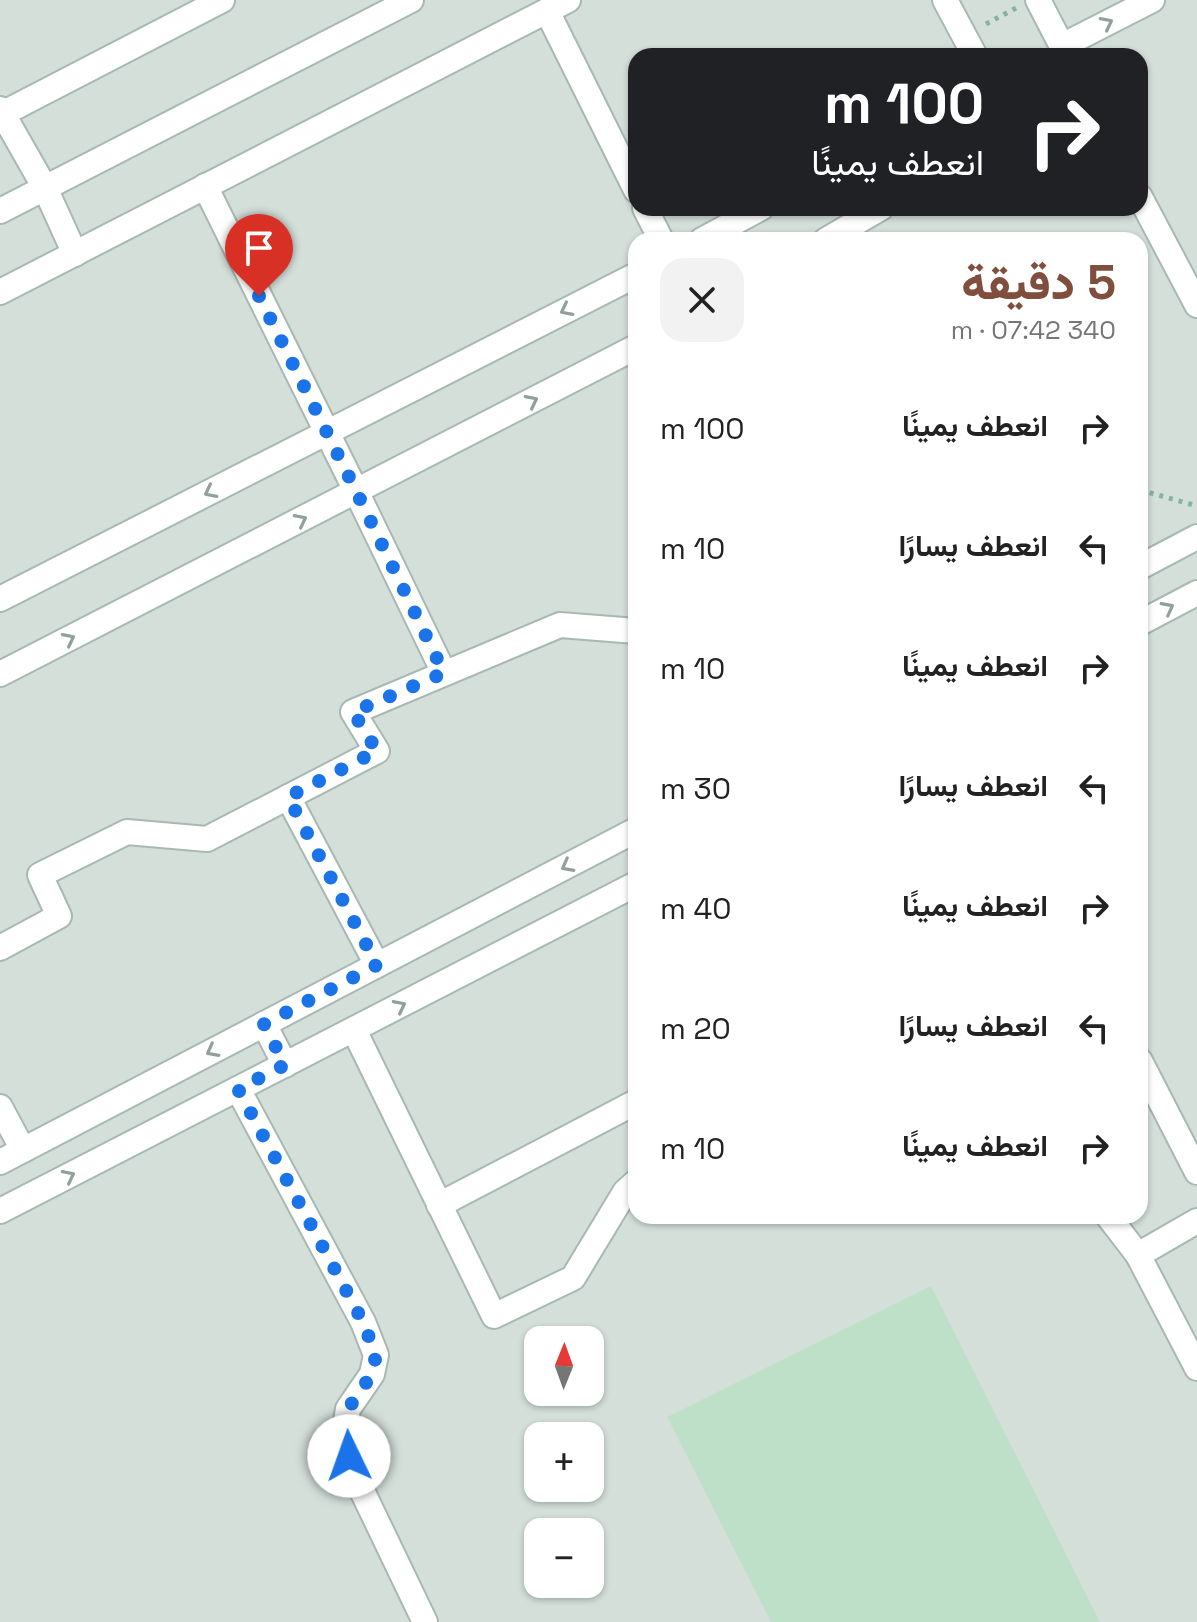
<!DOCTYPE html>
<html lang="ar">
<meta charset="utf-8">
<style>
body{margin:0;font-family:"Space Grotesk",Vazirmatn,sans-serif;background:#f2f2f2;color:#222;direction:rtl;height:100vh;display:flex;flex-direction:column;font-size:30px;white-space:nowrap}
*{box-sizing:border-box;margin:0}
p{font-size:26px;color:#767676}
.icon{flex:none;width:44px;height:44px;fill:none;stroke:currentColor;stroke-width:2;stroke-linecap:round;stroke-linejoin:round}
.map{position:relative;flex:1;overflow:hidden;direction:ltr}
.sheet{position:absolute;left:628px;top:232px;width:520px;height:992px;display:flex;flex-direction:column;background:#fff;border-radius:24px;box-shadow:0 2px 6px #0004;direction:rtl}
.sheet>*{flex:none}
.guide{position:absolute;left:628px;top:48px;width:520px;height:168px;border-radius:24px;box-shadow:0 2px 6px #0004;direction:rtl;background:#202124;color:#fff;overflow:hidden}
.needle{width:52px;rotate:1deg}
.controls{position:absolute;left:524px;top:1326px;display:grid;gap:16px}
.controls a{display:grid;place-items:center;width:80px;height:80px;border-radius:16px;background:#fff;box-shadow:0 2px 6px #0004;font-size:40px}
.pin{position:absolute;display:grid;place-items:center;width:68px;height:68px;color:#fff;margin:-82px -34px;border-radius:50% 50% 50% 0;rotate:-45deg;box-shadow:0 0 8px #0007}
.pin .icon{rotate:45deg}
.me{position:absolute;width:88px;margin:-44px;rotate:357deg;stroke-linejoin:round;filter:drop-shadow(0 0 6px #0008)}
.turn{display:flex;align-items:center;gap:28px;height:168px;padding:0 32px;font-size:36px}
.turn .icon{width:104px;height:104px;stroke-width:2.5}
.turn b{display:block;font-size:56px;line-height:68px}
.round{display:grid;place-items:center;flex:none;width:84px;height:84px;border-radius:24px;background:#f2f2f2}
.headline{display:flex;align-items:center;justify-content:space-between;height:136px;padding:0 32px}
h1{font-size:48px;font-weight:800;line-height:60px;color:#804e3d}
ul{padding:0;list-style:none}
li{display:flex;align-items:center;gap:24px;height:120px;padding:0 32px}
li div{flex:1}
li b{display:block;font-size:30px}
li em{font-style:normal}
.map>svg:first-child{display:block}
</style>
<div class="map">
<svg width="1197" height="1622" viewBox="0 0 1197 1622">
<rect width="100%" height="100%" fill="#e6efeb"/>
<path fill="#d4dfda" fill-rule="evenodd" d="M0 0H1197V1622H0ZM636 56H1140V208H636ZM636 240H1140V1216H636ZM538 1340H590V1392H538ZM538 1436H590V1488H538ZM538 1532H590V1584H538Z"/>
<path fill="#bfe0c8" d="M931 1286 1100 1622H771L667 1417Z"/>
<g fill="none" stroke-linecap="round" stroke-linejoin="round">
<defs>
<g id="minor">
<path d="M945 0 975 56"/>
<path d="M1038 0 1067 56"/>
<path d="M547 11 636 190"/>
<path d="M1062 46 1152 0"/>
<path d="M0 109 45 188 75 254"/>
<path d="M0 115 222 0"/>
<path d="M205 186 356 491 444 673"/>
<path d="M1140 197 1197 305"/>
<path d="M645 208 661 240"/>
<path d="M0 211 411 0"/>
<path d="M702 240 761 208"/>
<path d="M826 240 881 208"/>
<path d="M0 292 568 0"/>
<path d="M1140 567 1197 537"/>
<path d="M0 599 636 275"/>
<path d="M1140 623 1197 593"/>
<path d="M0 674 636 347"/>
<path d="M288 797 377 965"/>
<path d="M0 948 59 916 40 875 127 832 207 839 377 751 353 712 560 625 636 631"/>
<path d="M264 1024 285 1065"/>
<path d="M354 1030 494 1316 573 1278 625 1192 636 1182"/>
<path d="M1140 1061 1197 1172"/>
<path d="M238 1089 363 1322 376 1355 372 1374 348 1409 343 1438 354 1474 425 1622"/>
<path d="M0 1107 23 1150"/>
<path d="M0 1162 636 830"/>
<path d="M439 1205 636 1102"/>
<path d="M0 1211 636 884"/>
<path d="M1108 1216 1138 1255 1197 1368"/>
<path d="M1138 1255 1197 1221"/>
</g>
</defs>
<use href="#minor" stroke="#a8b8b2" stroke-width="28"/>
<g stroke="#86b3a5" stroke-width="5" stroke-dasharray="4 6" stroke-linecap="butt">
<path d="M986 24 1016 8"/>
<path d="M1140 490 1197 506"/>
</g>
<use href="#minor" stroke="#fff" stroke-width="24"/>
</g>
<defs><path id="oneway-chevron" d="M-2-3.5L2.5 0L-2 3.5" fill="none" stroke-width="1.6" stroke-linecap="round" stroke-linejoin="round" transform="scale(2)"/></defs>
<g stroke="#92a09c">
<use href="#oneway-chevron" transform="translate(1107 23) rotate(-27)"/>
<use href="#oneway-chevron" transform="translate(566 310) rotate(153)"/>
<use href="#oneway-chevron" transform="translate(532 401) rotate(-27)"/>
<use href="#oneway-chevron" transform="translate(210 492) rotate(153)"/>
<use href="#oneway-chevron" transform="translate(301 520) rotate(-27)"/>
<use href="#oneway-chevron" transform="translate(1168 608) rotate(-28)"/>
<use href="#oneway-chevron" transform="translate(69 639) rotate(-27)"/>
<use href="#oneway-chevron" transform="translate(567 866) rotate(152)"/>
<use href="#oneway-chevron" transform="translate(400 1006) rotate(-27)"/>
<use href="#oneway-chevron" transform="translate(212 1051) rotate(152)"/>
<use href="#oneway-chevron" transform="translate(69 1176) rotate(-27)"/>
</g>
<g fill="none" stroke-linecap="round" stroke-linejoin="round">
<path stroke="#1a73e8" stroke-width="14" stroke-dasharray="0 25.2" d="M259 296 356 491 444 673 353 712 377 751 288 797 377 965 264 1024 285 1065 238 1089 363 1322 376 1355 372 1374 348 1409 343 1438 349 1456"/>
</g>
</svg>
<div class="controls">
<a><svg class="needle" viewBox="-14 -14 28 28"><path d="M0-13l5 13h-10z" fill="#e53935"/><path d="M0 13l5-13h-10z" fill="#767676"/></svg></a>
<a>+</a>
<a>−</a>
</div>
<div class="pin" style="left:259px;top:296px;background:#d93025"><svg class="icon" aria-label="arrive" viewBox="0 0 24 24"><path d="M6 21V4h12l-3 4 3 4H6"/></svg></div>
<svg class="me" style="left:349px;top:1456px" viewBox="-20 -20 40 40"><circle r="19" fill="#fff"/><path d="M0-13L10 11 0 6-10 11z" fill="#1a73e8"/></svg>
<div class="guide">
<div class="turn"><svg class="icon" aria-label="right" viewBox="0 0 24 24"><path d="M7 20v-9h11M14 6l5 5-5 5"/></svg><div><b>100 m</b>انعطف يمينًا</div></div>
</div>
<section class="sheet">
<div class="headline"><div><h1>5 دقيقة</h1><p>340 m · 07:42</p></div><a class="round"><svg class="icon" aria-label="close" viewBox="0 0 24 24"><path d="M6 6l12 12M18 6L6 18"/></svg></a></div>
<ul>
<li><svg class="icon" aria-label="right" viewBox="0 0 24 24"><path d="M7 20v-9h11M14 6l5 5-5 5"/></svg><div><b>انعطف يمينًا</b></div><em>100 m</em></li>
<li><svg class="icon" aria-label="left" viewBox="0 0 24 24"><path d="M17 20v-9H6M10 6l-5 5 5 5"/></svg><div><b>انعطف يسارًا</b></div><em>10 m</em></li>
<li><svg class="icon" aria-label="right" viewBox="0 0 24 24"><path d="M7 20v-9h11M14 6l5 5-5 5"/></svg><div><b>انعطف يمينًا</b></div><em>10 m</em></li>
<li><svg class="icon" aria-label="left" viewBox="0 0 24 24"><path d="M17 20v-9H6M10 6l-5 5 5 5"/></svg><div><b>انعطف يسارًا</b></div><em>30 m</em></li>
<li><svg class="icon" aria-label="right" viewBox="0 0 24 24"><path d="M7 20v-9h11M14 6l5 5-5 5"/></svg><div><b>انعطف يمينًا</b></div><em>40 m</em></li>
<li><svg class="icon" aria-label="left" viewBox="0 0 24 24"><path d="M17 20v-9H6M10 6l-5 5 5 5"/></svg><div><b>انعطف يسارًا</b></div><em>20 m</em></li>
<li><svg class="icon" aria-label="right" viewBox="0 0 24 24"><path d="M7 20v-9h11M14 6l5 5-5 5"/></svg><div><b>انعطف يمينًا</b></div><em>10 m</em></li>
</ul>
</section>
</div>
